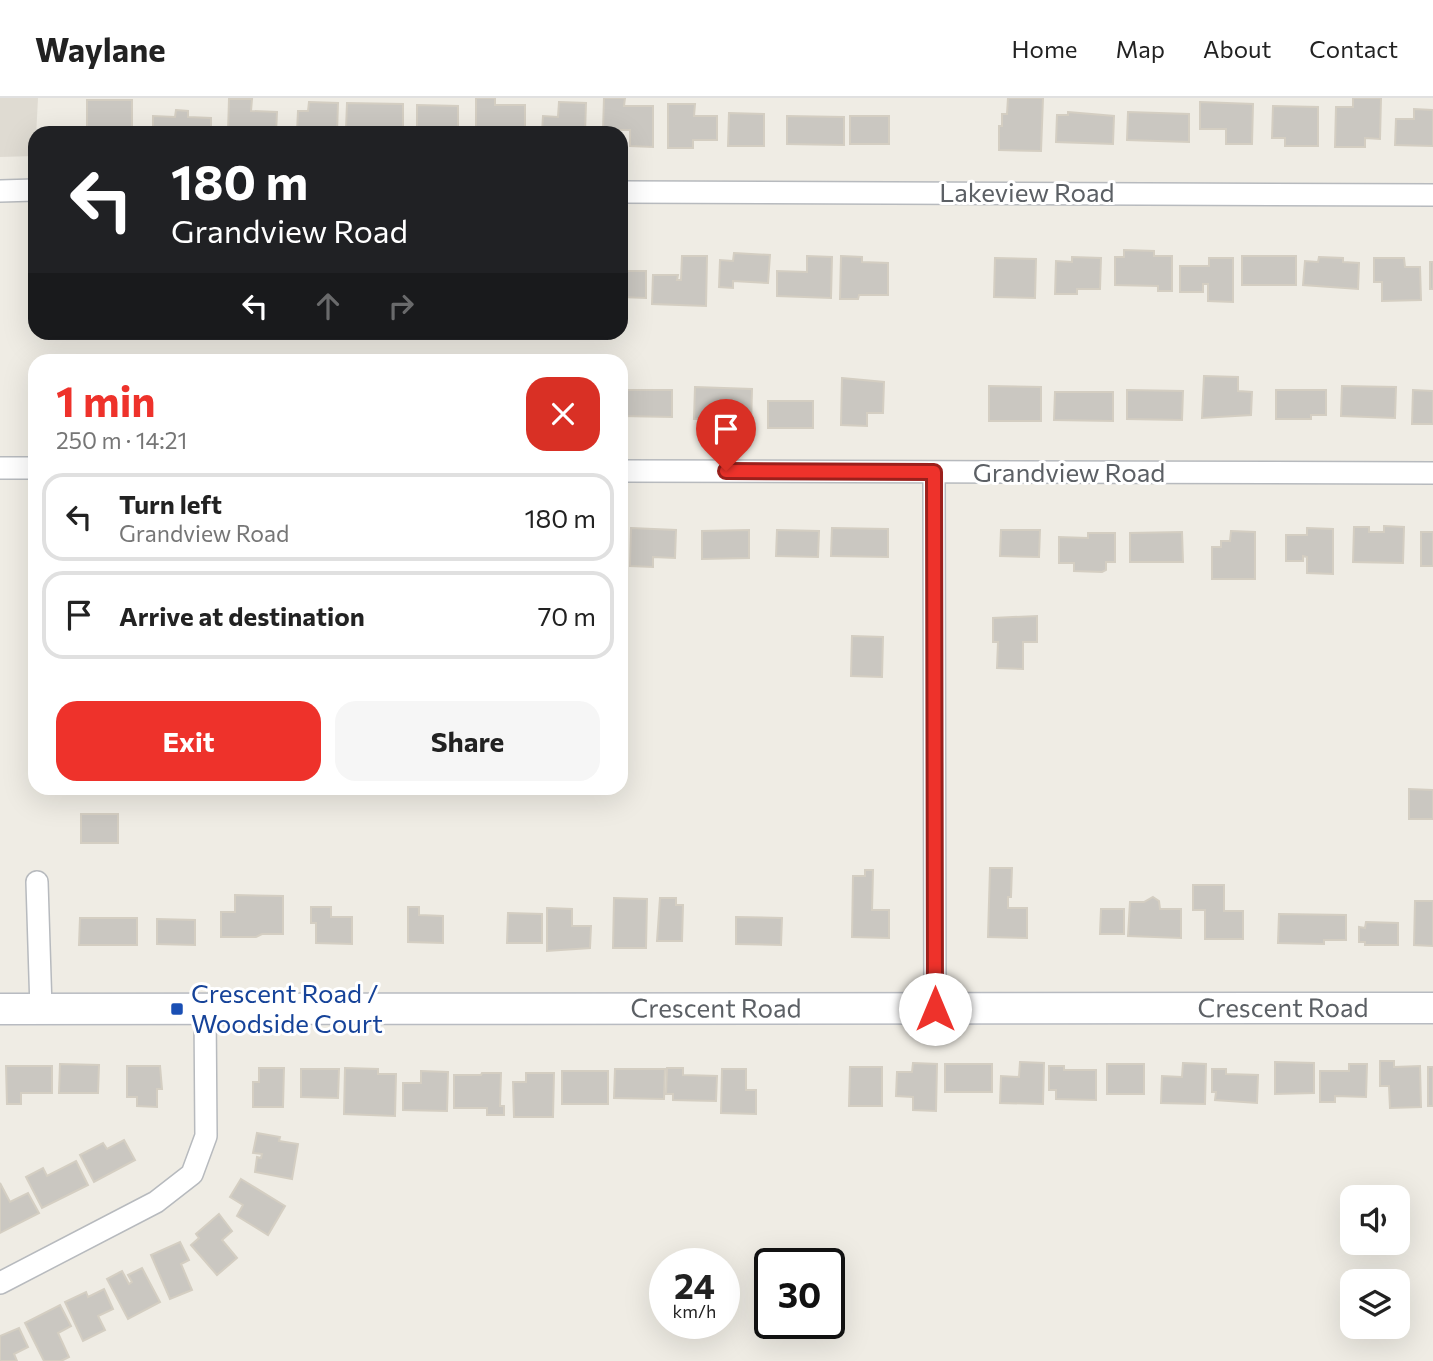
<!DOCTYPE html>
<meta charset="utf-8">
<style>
body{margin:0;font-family:Commissioner,sans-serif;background:#f6f6f6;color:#222;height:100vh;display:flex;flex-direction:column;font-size:26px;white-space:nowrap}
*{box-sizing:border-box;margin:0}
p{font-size:23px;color:#767676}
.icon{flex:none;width:38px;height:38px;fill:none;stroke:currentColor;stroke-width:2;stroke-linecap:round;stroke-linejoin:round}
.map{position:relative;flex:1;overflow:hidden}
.side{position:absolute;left:28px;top:256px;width:600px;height:441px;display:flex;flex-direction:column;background:#fff;border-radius:21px;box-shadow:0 7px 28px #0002}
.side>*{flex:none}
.banner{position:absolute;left:28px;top:28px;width:600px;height:214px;border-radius:21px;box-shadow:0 7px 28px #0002;background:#202124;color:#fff;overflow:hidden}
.controls{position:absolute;left:1340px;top:1087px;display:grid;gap:14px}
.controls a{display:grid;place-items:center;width:70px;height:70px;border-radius:14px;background:#fff;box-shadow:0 7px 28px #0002;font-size:35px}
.speed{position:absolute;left:649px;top:1150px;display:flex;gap:14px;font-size:35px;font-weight:700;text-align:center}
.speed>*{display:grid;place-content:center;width:91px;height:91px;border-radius:50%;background:#fff;box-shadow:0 7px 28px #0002;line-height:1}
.speed small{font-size:18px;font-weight:400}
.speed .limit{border:4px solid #111;border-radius:10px;background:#fff;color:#111}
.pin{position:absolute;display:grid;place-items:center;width:60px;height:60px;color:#fff;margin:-72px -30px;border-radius:50% 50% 50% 0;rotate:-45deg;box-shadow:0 0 7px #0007}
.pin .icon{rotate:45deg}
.me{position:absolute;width:77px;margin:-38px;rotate:0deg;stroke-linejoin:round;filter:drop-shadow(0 0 5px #0008)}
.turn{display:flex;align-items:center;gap:24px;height:147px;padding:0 28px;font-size:32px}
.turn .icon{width:91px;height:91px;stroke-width:2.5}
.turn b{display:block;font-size:49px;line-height:60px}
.lanes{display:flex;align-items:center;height:66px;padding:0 28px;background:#0003;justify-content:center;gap:35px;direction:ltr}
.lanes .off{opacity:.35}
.round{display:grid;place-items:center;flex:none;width:74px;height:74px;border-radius:21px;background:#f6f6f6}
.headline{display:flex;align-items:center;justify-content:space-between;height:119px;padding:0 28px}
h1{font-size:42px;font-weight:700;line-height:52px;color:#ee322b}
.primary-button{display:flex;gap:14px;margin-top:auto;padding:14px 28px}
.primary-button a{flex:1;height:80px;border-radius:21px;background:#ee322b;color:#fff;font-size:28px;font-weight:700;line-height:80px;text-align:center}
.primary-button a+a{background:#f6f6f6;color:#222}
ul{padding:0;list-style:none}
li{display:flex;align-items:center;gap:21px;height:88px;margin:0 14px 10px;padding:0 14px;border:4px solid #e0e0e0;border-radius:21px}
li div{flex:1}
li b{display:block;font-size:26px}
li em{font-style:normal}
header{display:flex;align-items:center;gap:42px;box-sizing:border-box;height:98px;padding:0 35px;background:#fff;border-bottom:2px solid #e0e0e0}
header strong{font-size:33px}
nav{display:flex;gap:38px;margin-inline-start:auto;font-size:24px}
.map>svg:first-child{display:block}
</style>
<header>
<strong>Waylane</strong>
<nav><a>Home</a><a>Map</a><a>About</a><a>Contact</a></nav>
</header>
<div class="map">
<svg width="1433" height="1263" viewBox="0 0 1433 1263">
<rect width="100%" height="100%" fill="#efece4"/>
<path fill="#dfdbd2" d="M0 0H38L35 58 0 59Z"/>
<g fill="#cac7c1" stroke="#d4cec2" stroke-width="2">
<path d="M476 0H495V7H525V35H503V31H476Z"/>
<path d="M604 0H625L624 8H653V49L630 48V32H603Z"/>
<path d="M1008 0H1043L1041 53 999 52V28H1002V16H1007Z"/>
<path d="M1353 0H1381L1380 41 1365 40V49H1335L1336 9H1353Z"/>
<path d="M229 1H252L251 13 277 14 276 35H228Z"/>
<rect x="87" y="2" width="45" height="33"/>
<path d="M309 4 338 5 337 35H297L298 13H308Z"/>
<path d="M559 4 586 5 585 35H542L543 18 558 19Z"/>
<path d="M1200 4 1253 6 1252 46H1226V31H1200Z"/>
<path d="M347 5 403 6V35L346 32Z"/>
<path d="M668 6H695L694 18H717V42H693V50H668Z"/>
<path d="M417 7 458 8V35L417 34Z"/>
<path d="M1273 8 1318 9V48H1285V40H1272Z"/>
<path d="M1414 11 1433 12V48L1395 47 1396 21H1414Z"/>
<path d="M176 12 188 13V19L211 20V35H153V18L175 19Z"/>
<path d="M1068 14 1114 18 1113 46 1056 44 1057 17H1068Z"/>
<path d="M1128 14 1189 16V44L1127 42Z"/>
<path d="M729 15 764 16V48H728Z"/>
<path d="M787 18 844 19V47L787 46Z"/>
<rect x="850" y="18" width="39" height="28"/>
<path d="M1124 152 1154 153V158H1172V193H1158V188L1115 187V159H1124Z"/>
<path d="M734 155 770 157 768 185 733 183V190L719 189 720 162 733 163Z"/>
<path d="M682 158H707L706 208 652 206 653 177H678L677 182H681Z"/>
<path d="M807 158 832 159 831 200 777 198V173L807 174Z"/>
<path d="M841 158 862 159V164L888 165V197H859L858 201H840Z"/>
<rect x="1242" y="158" width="54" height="29"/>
<path d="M1072 159 1101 160 1100 191H1077V196H1055L1056 163 1072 164Z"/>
<path d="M1319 159 1343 160V164L1359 165 1358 191 1303 187 1305 163 1318 164Z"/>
<path d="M995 160 1036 161 1035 200 994 199Z"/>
<path d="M1209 160H1233V204L1208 203V186H1203V194H1180V168H1209Z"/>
<path d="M1374 160H1404L1405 169H1420L1421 202 1382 203V184H1374Z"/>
<rect x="1430" y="164" width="3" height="27"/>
<path d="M621 173H646V200L621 199Z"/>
<path d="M1204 278 1238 279V293L1252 294 1251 317 1202 320Z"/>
<path d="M842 280 884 284 883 315H867V328L841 327Z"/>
<path d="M989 288 1041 289V323H989Z"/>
<path d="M1342 288 1396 289 1395 320 1341 318Z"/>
<path d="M695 289 752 291 751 329 714 328V321H694Z"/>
<path d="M621 292H672V319L621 318Z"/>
<path d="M1127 292 1183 293 1182 322 1127 321Z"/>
<path d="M1276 292H1326V317H1311V321H1276Z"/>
<path d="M1413 292 1433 293V326H1412Z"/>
<path d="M1055 294H1113V323L1054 322Z"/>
<rect x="768" y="303" width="45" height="27"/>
<path d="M1384 428 1404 429 1403 465 1353 464 1354 429H1369V434H1384Z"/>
<path d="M631 430 676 432 675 460 653 459V469L630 468Z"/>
<path d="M832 430 888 431V459L831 458Z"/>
<path d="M1307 430 1333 431V476L1307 475V459L1303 458V463H1286V437H1307Z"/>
<path d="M749 432V460L702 461V433Z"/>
<path d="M777 432 819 433 818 459 776 458Z"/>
<path d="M1001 432H1040L1039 459 1000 458Z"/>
<path d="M1231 433 1255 434V481H1212V449H1221V443H1230Z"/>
<path d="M1182 434 1183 464H1130V435Z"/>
<rect x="1421" y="434" width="12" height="34"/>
<path d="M1088 435H1115V464H1106V472L1102 474 1074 473V465H1059V439L1088 440Z"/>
<path d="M1037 518V544H1023V571L997 570 998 544H993V520Z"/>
<path d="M852 538 883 539 882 579 851 578Z"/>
<path d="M1409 691 1433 692V721H1409Z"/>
<rect x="81" y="716" width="37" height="29"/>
<path d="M990 770H1012L1011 799H1008V810H1027V840L988 839Z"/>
<path d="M865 772H873L872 812H889V840L852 839 853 778H865Z"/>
<path d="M1193 787H1224V813H1243V841H1205V812H1193Z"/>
<path d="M235 797 283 798V836H262L256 839H221V814H235Z"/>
<path d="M1153 799 1159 803 1160 811H1181V840L1128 838 1130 804H1144Z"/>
<path d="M614 800 647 801 646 850H613Z"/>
<path d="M660 800H676V807H683L682 843H657Z"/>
<path d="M1415 803H1433V848L1414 847Z"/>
<path d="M311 809H331V819H352V846L316 845V825H311Z"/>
<path d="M408 809H419V817L443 818V845L408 844Z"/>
<path d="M547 810 572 811V828H591L590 850 547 853Z"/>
<path d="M1101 811H1124V836H1100Z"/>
<path d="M508 815 542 816V845H507Z"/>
<path d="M1279 816 1346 817V842H1324V846L1278 845Z"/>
<path d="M736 819 782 820 781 847 736 846Z"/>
<path d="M80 820H137V847H79Z"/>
<path d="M157 821 195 822V847L157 846Z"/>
<path d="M1366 824 1398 825V847H1365V844H1359V829L1365 830Z"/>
<path d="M1380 963H1394V969L1420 968 1421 1009 1390 1010 1389 988H1380Z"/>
<path d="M1020 964 1044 965 1043 1006 1000 1005 1001 978 1019 979Z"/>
<path d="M1275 964 1314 965V995L1275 996Z"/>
<path d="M913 965 937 966 936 1013 913 1012V999L896 998 897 974H912Z"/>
<path d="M1183 965 1206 966 1205 1006 1161 1005 1162 978 1182 979Z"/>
<path d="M60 966 99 967 98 995H59Z"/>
<rect x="945" y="966" width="47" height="28"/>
<rect x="1107" y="966" width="37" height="30"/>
<path d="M1349 966H1367L1366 999 1335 998V1004H1320V973H1349Z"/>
<path d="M6 968H52V995H21V1006H7Z"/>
<path d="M127 968H160L162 991H157V1009L137 1008V999H127Z"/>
<path d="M1049 968H1064V972H1096V1002L1056 1001V992H1049Z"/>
<path d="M850 969H882V1008H849Z"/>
<rect x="1428" y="969" width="5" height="39"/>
<path d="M259 970H284L283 1009H253V984H259Z"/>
<path d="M345 970 378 971V976H396L395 1018 344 1016Z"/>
<path d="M667 970H683V977L717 978 716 1003 673 1002V996H666Z"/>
<path d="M301 971H339L338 1000 301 999Z"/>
<path d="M615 971H665L664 1001 614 1000Z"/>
<path d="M722 971H746V992H756V1016L721 1015Z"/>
<path d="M1212 971H1226V976L1258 977 1257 1005 1215 1002 1216 994H1212Z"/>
<path d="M421 973 448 974 447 1013 403 1012V985H421Z"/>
<rect x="562" y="973" width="46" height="33"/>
<path d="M482 975H501L500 1008H504V1017H487V1010H454V977H481Z"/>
<path d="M526 975H554L553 1019H514L513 984H526Z"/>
<path d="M257 1035 280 1039 279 1043 298 1046 292 1081 255 1074 257 1059 261 1060 262 1056 253 1055Z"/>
<path d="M124 1042 135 1062 94 1084 80 1057 103 1045 107 1051Z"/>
<path d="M76 1063 88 1087 42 1110 26 1079 43 1070 47 1078Z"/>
<path d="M241 1081 285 1108 268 1137 237 1118 243 1107 230 1099Z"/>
<path d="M0 1085 10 1104 28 1095 39 1115 0 1135Z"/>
<path d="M219 1116 232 1133 222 1142 237 1160 217 1177 191 1147 199 1140 196 1136Z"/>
<path d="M180 1144 189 1162 181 1166 192 1192 170 1201 151 1157Z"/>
<path d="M142 1170 160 1204 128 1221 107 1181 122 1173 129 1186 132 1184 128 1177Z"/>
<path d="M104 1191 113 1211 98 1218 105 1232 83 1243 65 1204 86 1194 88 1199Z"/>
<path d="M60 1207 71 1228 58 1235 69 1259 61 1263H44L25 1225Z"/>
<path d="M19 1230 28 1249 14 1256 17 1263H0V1238Z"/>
</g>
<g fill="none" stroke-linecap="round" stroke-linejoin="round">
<defs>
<g id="street">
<path d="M0 93 35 92"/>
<path d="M621 94 1433 97"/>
<path d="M0 370H35"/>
<path d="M621 373 1433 375"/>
<path d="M934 375 935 911"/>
<path d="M37 784 41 911"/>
<path d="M0 1185 156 1104 192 1076 206 1038 205 911"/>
</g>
<g id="secondary">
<path id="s1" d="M0 911 1433 910"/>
</g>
</defs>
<use href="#street" stroke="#b7babe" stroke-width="24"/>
<use href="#secondary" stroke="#b8bbc1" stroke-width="33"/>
<use href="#street" stroke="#fff" stroke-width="21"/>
<use href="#secondary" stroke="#fff" stroke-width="30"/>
</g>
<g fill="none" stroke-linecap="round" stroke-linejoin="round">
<defs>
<path id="route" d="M726 373 934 374 935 911"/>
</defs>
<use href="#route" stroke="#9b201c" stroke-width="18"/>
<use href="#route" stroke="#ee322b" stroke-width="12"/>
</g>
<rect fill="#1a4fb4" stroke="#fff" stroke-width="2.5" x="170" y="904" width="14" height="14" rx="3.5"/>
<g text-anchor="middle" stroke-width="6" stroke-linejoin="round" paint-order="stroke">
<g font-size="26" fill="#5c6065" stroke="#fff">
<text x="1027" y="104">Lakeview Road</text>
<text x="1069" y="384">Grandview Road</text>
<text dy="9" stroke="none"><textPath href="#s1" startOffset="716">Crescent Road</textPath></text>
<text dy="9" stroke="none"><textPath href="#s1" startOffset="1283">Crescent Road</textPath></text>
</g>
<g font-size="26" fill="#164399" stroke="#fff" text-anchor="start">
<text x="191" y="905">Crescent Road /<tspan x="191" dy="30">Woodside Court</tspan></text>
</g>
</g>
</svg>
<div class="controls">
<a><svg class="icon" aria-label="sound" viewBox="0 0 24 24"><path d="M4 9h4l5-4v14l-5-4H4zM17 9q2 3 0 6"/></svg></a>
<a><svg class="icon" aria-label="layers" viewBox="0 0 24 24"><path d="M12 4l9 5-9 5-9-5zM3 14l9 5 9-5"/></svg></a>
</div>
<div class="speed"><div>24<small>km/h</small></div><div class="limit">30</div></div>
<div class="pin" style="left:726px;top:373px;background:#d93025"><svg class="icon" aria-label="arrive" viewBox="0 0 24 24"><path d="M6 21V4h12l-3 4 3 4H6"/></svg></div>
<svg class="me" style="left:935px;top:911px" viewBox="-20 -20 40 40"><circle r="19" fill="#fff"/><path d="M0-13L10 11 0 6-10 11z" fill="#ee322b"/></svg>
<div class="banner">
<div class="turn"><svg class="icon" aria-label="left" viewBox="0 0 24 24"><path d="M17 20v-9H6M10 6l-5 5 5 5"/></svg><div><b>180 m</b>Grandview Road</div></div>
<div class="lanes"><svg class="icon" aria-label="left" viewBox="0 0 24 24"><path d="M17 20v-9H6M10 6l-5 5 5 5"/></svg><svg class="icon off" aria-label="ahead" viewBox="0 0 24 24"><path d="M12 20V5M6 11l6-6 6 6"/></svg><svg class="icon off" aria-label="right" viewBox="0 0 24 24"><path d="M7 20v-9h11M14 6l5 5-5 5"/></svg></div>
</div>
<section class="side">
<div class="headline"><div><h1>1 min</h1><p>250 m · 14:21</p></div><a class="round" style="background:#d93025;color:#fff"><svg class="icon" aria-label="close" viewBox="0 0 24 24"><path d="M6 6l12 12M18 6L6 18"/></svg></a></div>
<ul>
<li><svg class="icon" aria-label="left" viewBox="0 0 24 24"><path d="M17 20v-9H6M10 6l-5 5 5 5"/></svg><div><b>Turn left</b><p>Grandview Road</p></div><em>180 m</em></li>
<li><svg class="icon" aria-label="arrive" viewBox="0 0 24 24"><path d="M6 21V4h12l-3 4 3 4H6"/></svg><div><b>Arrive at destination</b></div><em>70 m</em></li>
</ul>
<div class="primary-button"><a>Exit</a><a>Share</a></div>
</section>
</div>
